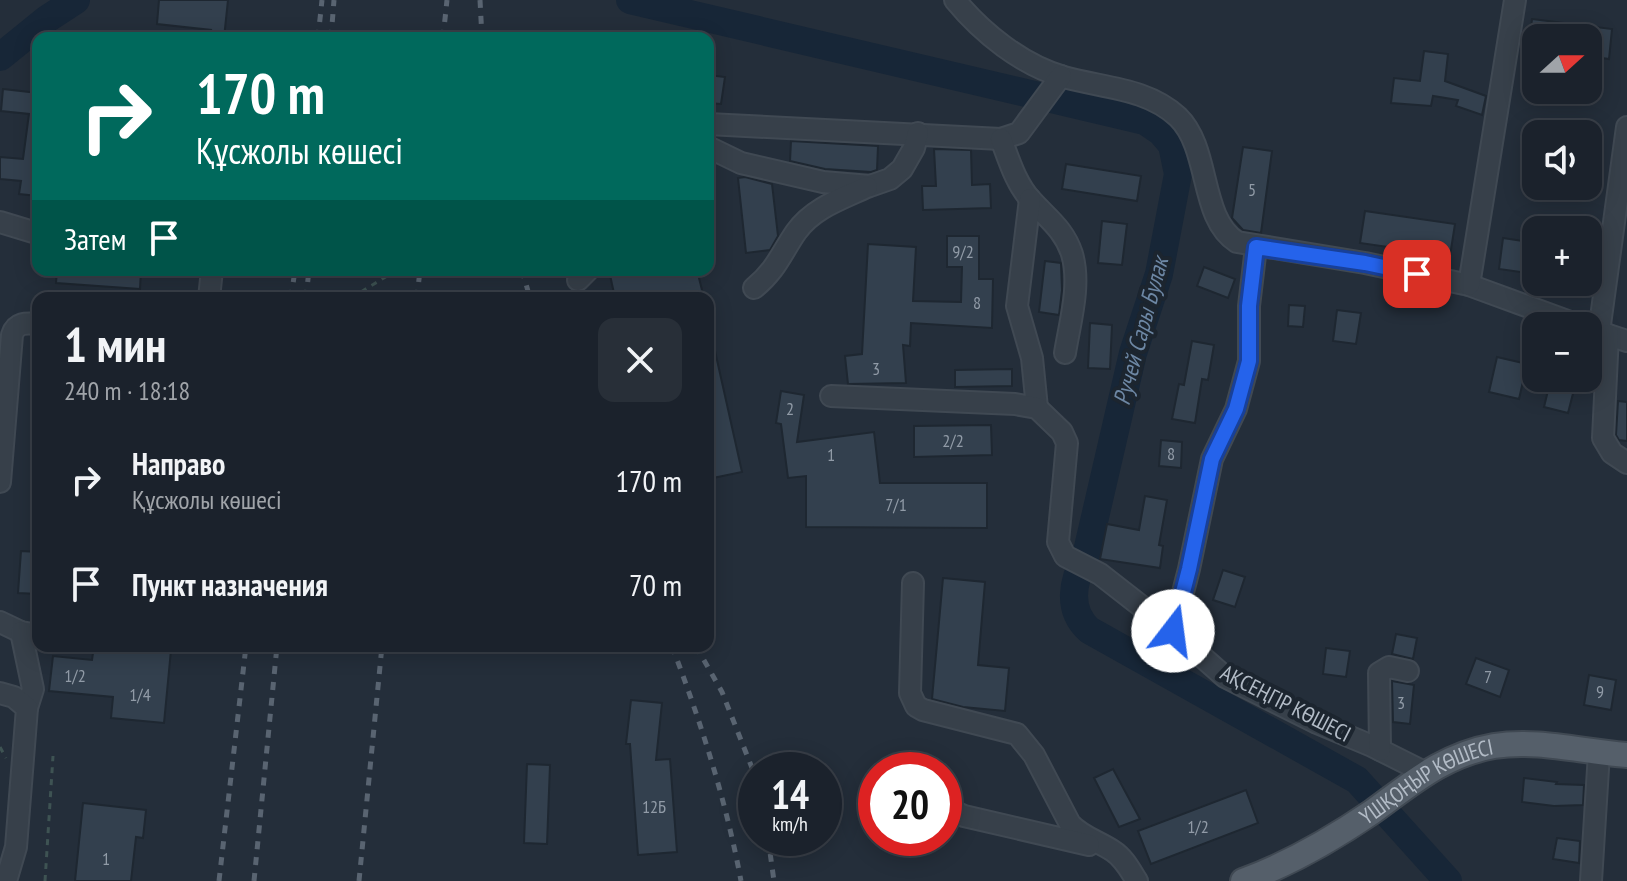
<!DOCTYPE html>
<html lang="ru">
<meta charset="utf-8">
<style>
body{margin:0;font-family:"PT Sans Narrow",sans-serif;background:#282f38;color:#f1f3f6;height:100vh;display:flex;flex-direction:column;font-size:30px;white-space:nowrap}
*{box-sizing:border-box;margin:0}
p{font-size:26px;color:#a0a4a9}
.icon{flex:none;width:44px;height:44px;fill:none;stroke:currentColor;stroke-width:2;stroke-linecap:round;stroke-linejoin:round}
.map{position:relative;flex:1;overflow:hidden}
.drawer{position:absolute;left:32px;top:292px;width:682px;height:360px;display:flex;flex-direction:column;background:#1b222c;border-radius:16px;box-shadow:0 4px 20px #0003,0 0 0 2px #393f48}
.drawer>*{flex:none}
.hud{position:absolute;left:32px;top:32px;width:682px;height:244px;border-radius:16px;box-shadow:0 4px 20px #0003,0 0 0 2px #393f48;background:#00695c;color:#fff;overflow:hidden}
.needle{width:52px;rotate:69deg}
.fabs{position:absolute;left:1522px;top:24px;display:grid;gap:16px}
.fabs a{display:grid;place-items:center;width:80px;height:80px;border-radius:16px;background:#1b222c;box-shadow:0 4px 20px #0003,0 0 0 2px #393f48;font-size:40px}
.speed{position:absolute;left:738px;top:752px;display:flex;gap:16px;font-size:40px;font-weight:700;text-align:center}
.speed>*{display:grid;place-content:center;width:104px;height:104px;border-radius:50%;background:#1b222c;box-shadow:0 4px 20px #0003,0 0 0 2px #393f48;line-height:1}
.speed small{font-size:20px;font-weight:400}
.speed .limit{border:12px solid #d22;background:#fff;color:#111}
.pin{position:absolute;display:grid;place-items:center;width:68px;height:68px;color:#fff;margin:-34px;border-radius:16px;box-shadow:0 4px 12px #0006}
.me{position:absolute;width:88px;margin:-44px;rotate:15deg;stroke-linejoin:round;filter:drop-shadow(0 0 6px #0008)}
.turn{display:flex;align-items:center;gap:28px;height:168px;padding:0 32px;font-size:36px}
.turn .icon{width:104px;height:104px;stroke-width:2.5}
.turn b{display:block;font-size:56px;line-height:68px}
.then{display:flex;align-items:center;height:76px;padding:0 32px;background:#0003;gap:16px;font-size:30px}
.round{display:grid;place-items:center;flex:none;width:84px;height:84px;border-radius:16px;background:#282f38}
.overview{display:flex;align-items:center;justify-content:space-between;height:136px;padding:0 32px}
h1{font-size:48px;font-weight:700;line-height:60px}
ul{padding:0;list-style:none}
li{display:flex;align-items:center;gap:24px;height:104px;padding:0 32px}
li div{flex:1}
li b{display:block;font-size:30px}
li em{font-style:normal}
.map>svg:first-child{display:block}
</style>
<div class="map">
<svg width="1627" height="881" viewBox="0 0 1627 881">
<rect width="100%" height="100%" fill="#242e3a"/>
<g fill="none" stroke-linecap="round" stroke-linejoin="round">
<g stroke="#172637" stroke-width="28">
<path d="M630 0 1145 121 1161 132 1172 145 1178 174 1159 274 1133 353 1086 556C1073 580 1066 609 1089 630L1357 780 1448 881"/>
<path d="M0 57 47 19 76 0"/>
</g>
</g>
<g fill="#33404e" stroke="#1e2731" stroke-width="2">
<path d="M159 0H228L224 38 210 36 211 30 157 24Z"/>
<path d="M1532 19 1612 29 1609 59 1588 56V38H1530Z"/>
<path d="M1424 51 1448 54 1445 81 1486 96 1482 115 1456 106 1458 100 1433 96 1431 106 1391 103 1394 78 1420 81Z"/>
<path d="M708 75 725 77 721 104 708 103Z"/>
<path d="M3 89 38 93V196L19 194 21 181 0 179V157L23 159 29 114 1 111Z"/>
<path d="M791 141 878 146 877 170 871 172 825 169 790 161Z"/>
<path d="M1243 147 1272 151 1261 233 1243 230 1232 218Z"/>
<path d="M934 149 971 150 972 185 990 184 991 208 923 210 922 186H936Z"/>
<path d="M1066 164 1141 176 1137 201 1062 189Z"/>
<path d="M745 177 772 184 778 236 770 250 746 253 738 178Z"/>
<path d="M1365 211 1455 224 1450 256 1360 243Z"/>
<path d="M1102 221 1127 224 1122 265 1098 263Z"/>
<path d="M947 236H979V279H993L992 328 911 323 910 346 903 345 906 383 848 384 845 356 862 354 868 244 916 247 913 301 961 302 962 267H947Z"/>
<path d="M1503 238 1536 243V274L1499 269Z"/>
<path d="M1045 261 1061 263 1062 290 1059 315 1039 312Z"/>
<path d="M1204 267 1235 279 1228 298 1197 286Z"/>
<path d="M57 270H141L140 289 56 283Z"/>
<path d="M633 270H697L704 298H615L610 275Z"/>
<path d="M1289 305 1305 306 1303 327 1288 326Z"/>
<path d="M1337 310 1361 313 1356 344 1333 341Z"/>
<path d="M1090 323 1112 325 1110 369 1088 368Z"/>
<path d="M1192 341 1214 345 1208 380 1202 379 1195 423 1172 419 1179 384 1184 385Z"/>
<path d="M708 342H713L742 472 708 479Z"/>
<path d="M1497 357 1527 364 1519 399 1489 392Z"/>
<path d="M1012 369V386L955 387V370Z"/>
<path d="M1551 378H1577L1568 413 1544 407Z"/>
<path d="M781 391 804 395 797 442 874 432 880 483H987V528L806 527V476L788 478 781 424 776 423Z"/>
<path d="M1618 401 1627 402V441L1619 440 1616 435Z"/>
<path d="M991 425 992 455 914 457V426Z"/>
<path d="M1161 440 1182 442 1181 468 1159 466Z"/>
<path d="M1145 496 1167 500 1159 545 1163 546 1160 568 1100 559 1107 524 1139 530Z"/>
<path d="M21 551 38 552V594L18 593Z"/>
<path d="M1223 570 1245 577 1235 607 1213 600Z"/>
<path d="M943 578 985 582 978 665 1009 668 1005 711 963 707 932 699Z"/>
<path d="M1396 634 1417 638 1413 659 1392 654Z"/>
<path d="M94 646 171 650 164 723 111 718 113 697 49 691 53 656 92 660Z"/>
<path d="M1326 648 1350 651 1346 677 1323 674Z"/>
<path d="M1476 658 1509 670 1500 697 1466 684Z"/>
<path d="M1589 675 1616 680 1611 710 1584 705Z"/>
<path d="M1392 681 1414 685 1410 724 1393 722Z"/>
<path d="M631 700 662 703 656 760 670 759 677 852 638 855 630 744H626Z"/>
<path d="M527 764 550 765 547 844 524 843Z"/>
<path d="M1113 769 1140 819 1119 827 1094 778Z"/>
<path d="M1524 778 1557 782 1556 784 1584 785 1583 805 1554 806 1522 802Z"/>
<path d="M1246 790 1258 823 1151 864 1138 831Z"/>
<path d="M83 803 146 810 143 838 136 837 131 881H75Z"/>
<path d="M1557 838 1580 841 1579 863 1553 859Z"/>
</g>
<g fill="none" stroke-linecap="round" stroke-linejoin="round">
<defs>
<g id="minor">
<path d="M955 0C982 33 1022 65 1064 77 1103 88 1147 88 1178 117 1211 149 1199 218 1237 242L1365 263 1469 285 1581 326"/>
<path d="M708 124 1001 139 1019 133 1061 76"/>
<path d="M1001 139C1009 160 1016 184 1031 200 1047 218 1064 229 1072 254 1081 285 1070 322 1065 353"/>
<path d="M708 147 741 163 823 182 870 186 890 179 902 169 914 148 918 133"/>
<path d="M1030 199 1017 306 1032 358 1037 408"/>
<path d="M0 222 33 232 38 231"/>
<path d="M578 280 588 270"/>
<path d="M1469 285 1515 0"/>
<path d="M754 288C776 270 781 254 796 232 813 208 841 199 867 187"/>
<path d="M209 298 212 270"/>
<path d="M1596 331 1627 341"/>
<path d="M1599 332 1627 127"/>
<path d="M1608 335 1603 438 1612 453 1627 463"/>
<path d="M831 396 1015 404 1037 408 1062 432 1067 443 1058 542 1065 556 1100 574 1173 631 1225 677 1317 723 1372 746 1424 772"/>
<path d="M0 482 12 335C16 322 26 323 38 324"/>
<path d="M913 583 910 693 916 706 923 710 1017 734 1034 755 1070 824C1082 837 1098 841 1113 851 1124 858 1130 870 1137 881"/>
<path d="M0 622 21 632 38 635"/>
<path d="M1173 631 1189 569 1212 459 1236 409 1249 361V306L1256 247"/>
<path d="M21 632 33 689 27 708"/>
<path d="M0 693 14 697 27 708 16 847 6 881"/>
<path d="M1380 750 1379 673 1389 667 1408 671"/>
<path d="M944 807 964 816 1089 845"/>
<path d="M1591 881 1599 753"/>
</g>
<g id="major">
<path id="s1" d="M1243 881C1289 864 1331 840 1372 812 1411 784 1443 755 1494 746 1539 739 1582 752 1627 755"/>
</g>
</defs>
<use href="#minor" stroke="#404953" stroke-width="24"/>
<use href="#major" stroke="#404953" stroke-width="28"/>
<g stroke="#3e5353" stroke-width="3" stroke-dasharray="6 6" stroke-linecap="butt">
<path d="M351 298 387 276"/>
<path d="M0 747 6 758"/>
<path d="M45 881 53 756"/>
</g>
<use href="#minor" stroke="#37404a" stroke-width="20"/>
<use href="#major" stroke="#555f6a" stroke-width="24"/>
<g stroke="#596471" stroke-width="5" stroke-dasharray="8 8" stroke-linecap="butt">
<path d="M480 0 482 38"/>
<path d="M318 38 322 0"/>
<path d="M331 38 334 0"/>
<path d="M443 38 447 0"/>
<path d="M522 270 530 298"/>
<path d="M291 298 295 270"/>
<path d="M306 298 309 270"/>
<path d="M417 298 420 270"/>
<path d="M672 646C701 723 726 800 741 881"/>
<path d="M696 646 722 692 756 778"/>
<path d="M768 838 774 881"/>
<path d="M219 881 246 646"/>
<path d="M254 881 277 646"/>
<path d="M359 881 382 646"/>
</g>
</g>
<g fill="none" stroke-linecap="round" stroke-linejoin="round">
<defs>
<path id="route" d="M1173 631 1189 569 1212 459 1236 409 1249 361V306L1256 247 1365 263 1417 274"/>
</defs>
<use href="#route" stroke="#184099" stroke-width="20"/>
<use href="#route" stroke="#2563eb" stroke-width="14"/>
</g>
<g text-anchor="middle" stroke-width="8" stroke-linejoin="round" paint-order="stroke">
<g font-size="18" fill="#919ba7">
<text x="1252" y="196">5</text>
<text x="963" y="258">9/2</text>
<text x="977" y="309">8</text>
<text x="876" y="375">3</text>
<text x="790" y="415">2</text>
<text x="953" y="447">2/2</text>
<text x="1171" y="460">8</text>
<text x="831" y="461">1</text>
<text x="896" y="511">7/1</text>
<text x="75" y="682">1/2</text>
<text x="1488" y="683">7</text>
<text x="1600" y="698">9</text>
<text x="140" y="701">1/4</text>
<text x="1401" y="709">3</text>
<text x="654" y="813">12Б</text>
<text x="1198" y="833">1/2</text>
<text x="106" y="865">1</text>
</g>
<g font-size="22" fill="#b2bbc6" stroke="#1c252f">
<text transform="translate(1286 703) rotate(27)" y="8">АҚСЕҢГІР КӨШЕСІ</text>
<text dy="8" stroke="none"><textPath href="#s1" startOffset="210">ҮШҚОҢЫР КӨШЕСІ</textPath></text>
</g>
<g font-size="24" font-style="italic" fill="#6d87a4" stroke="#1c252f">
<text transform="translate(1141 331) rotate(-75)" y="8">Ручей Сары Булак</text>
</g>
</g>
</svg>
<div class="fabs">
<a><svg class="needle" viewBox="-14 -14 28 28"><path d="M0-13l5 13h-10z" fill="#e53935"/><path d="M0 13l5-13h-10z" fill="#a0a4a9"/></svg></a>
<a><svg class="icon" aria-label="sound" viewBox="0 0 24 24"><path d="M4 9h4l5-4v14l-5-4H4zM17 9q2 3 0 6"/></svg></a>
<a>+</a>
<a>−</a>
</div>
<div class="speed"><div>14<small>km/h</small></div><div class="limit">20</div></div>
<div class="pin" style="left:1417px;top:274px;background:#d93025"><svg class="icon" aria-label="arrive" viewBox="0 0 24 24"><path d="M6 21V4h12l-3 4 3 4H6"/></svg></div>
<svg class="me" style="left:1173px;top:631px" viewBox="-20 -20 40 40"><circle r="19" fill="#fff"/><path d="M0-13L10 11 0 6-10 11z" fill="#2563eb"/></svg>
<div class="hud">
<div class="turn"><svg class="icon" aria-label="right" viewBox="0 0 24 24"><path d="M7 20v-9h11M14 6l5 5-5 5"/></svg><div><b>170 m</b>Құсжолы көшесі</div></div>
<div class="then">Затем<svg class="icon" aria-label="arrive" viewBox="0 0 24 24"><path d="M6 21V4h12l-3 4 3 4H6"/></svg></div>
</div>
<section class="drawer">
<div class="overview"><div><h1>1 мин</h1><p>240 m · 18:18</p></div><a class="round"><svg class="icon" aria-label="close" viewBox="0 0 24 24"><path d="M6 6l12 12M18 6L6 18"/></svg></a></div>
<ul>
<li><svg class="icon" aria-label="right" viewBox="0 0 24 24"><path d="M7 20v-9h11M14 6l5 5-5 5"/></svg><div><b>Направо</b><p>Құсжолы көшесі</p></div><em>170 m</em></li>
<li><svg class="icon" aria-label="arrive" viewBox="0 0 24 24"><path d="M6 21V4h12l-3 4 3 4H6"/></svg><div><b>Пункт назначения</b></div><em>70 m</em></li>
</ul>
</section>
</div>
